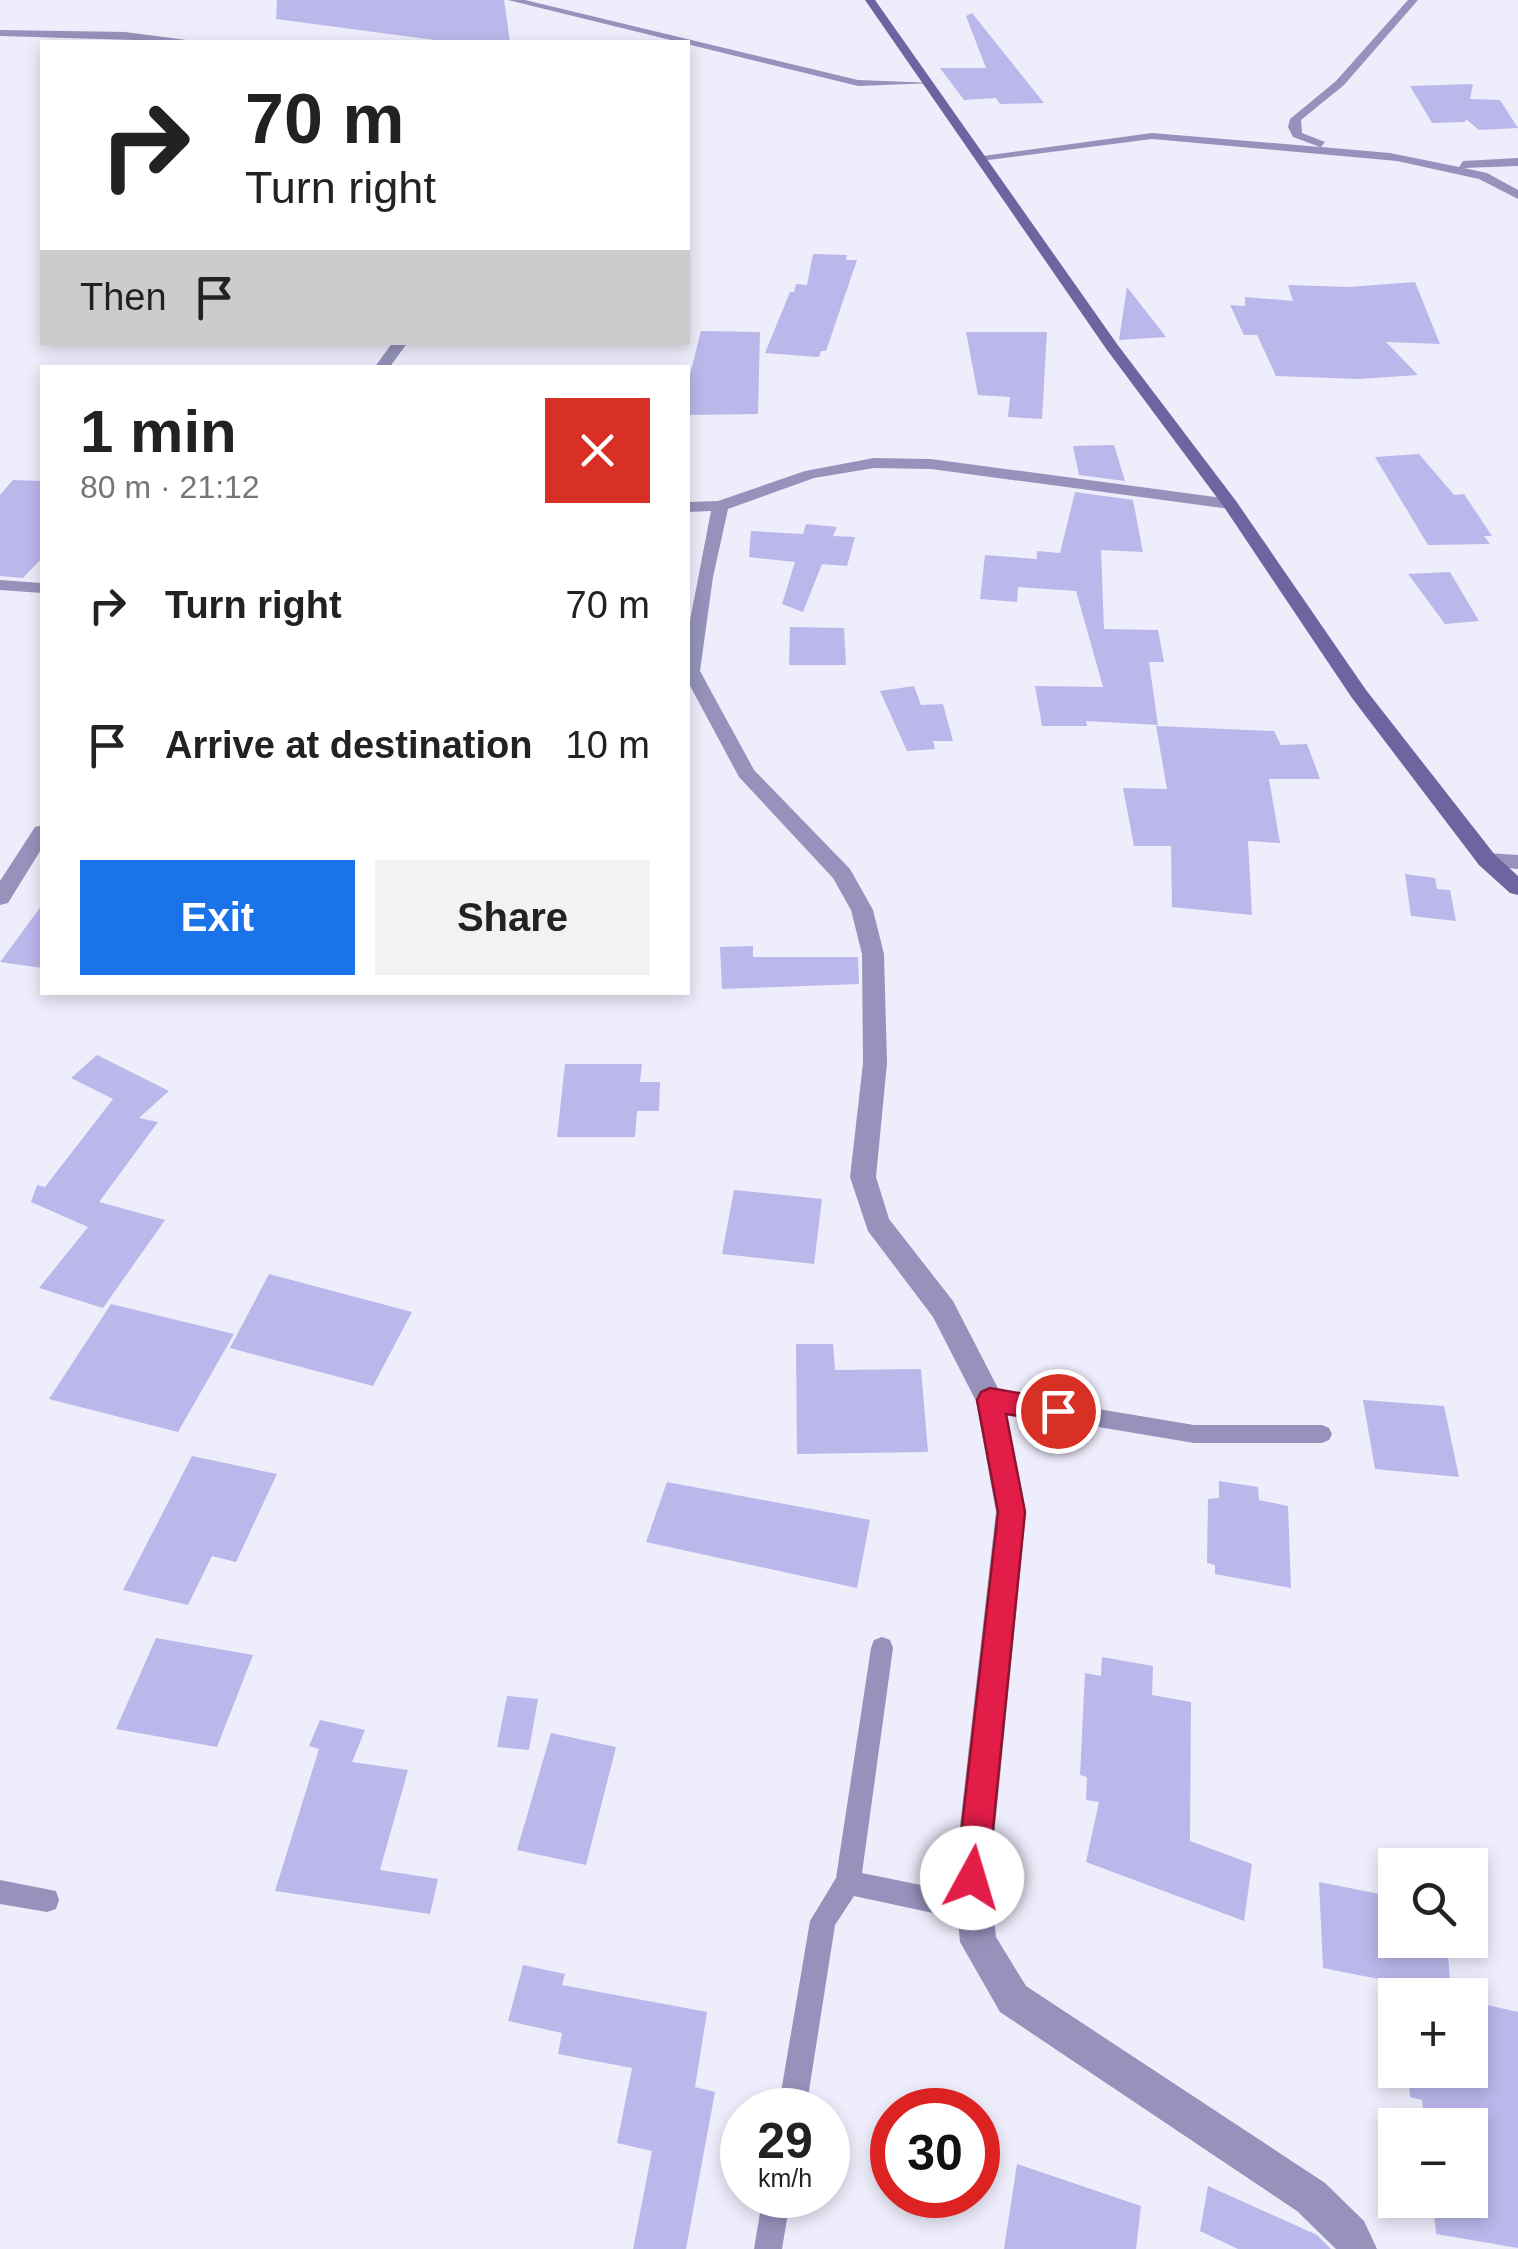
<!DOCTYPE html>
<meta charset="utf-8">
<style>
body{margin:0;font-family:Helvetica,sans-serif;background:#f2f2f2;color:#222;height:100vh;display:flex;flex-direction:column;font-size:38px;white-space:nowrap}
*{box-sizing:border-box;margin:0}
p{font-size:32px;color:#767676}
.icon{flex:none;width:55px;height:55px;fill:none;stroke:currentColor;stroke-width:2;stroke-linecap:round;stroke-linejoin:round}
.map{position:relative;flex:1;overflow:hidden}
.details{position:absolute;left:40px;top:365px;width:650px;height:630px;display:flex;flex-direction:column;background:#fff;border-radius:0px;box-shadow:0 5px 15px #0003}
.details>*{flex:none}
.banner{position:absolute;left:40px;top:40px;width:650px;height:305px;border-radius:0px;box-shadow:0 5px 15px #0003;background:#fff;color:#222;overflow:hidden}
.buttons{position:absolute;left:1378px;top:1848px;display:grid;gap:20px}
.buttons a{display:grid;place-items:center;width:110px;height:110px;border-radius:0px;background:#fff;box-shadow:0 5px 15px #0003;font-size:50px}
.speed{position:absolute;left:720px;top:2088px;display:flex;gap:20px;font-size:50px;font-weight:700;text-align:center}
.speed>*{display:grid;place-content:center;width:130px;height:130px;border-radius:50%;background:#fff;box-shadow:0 5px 15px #0003;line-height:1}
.speed small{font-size:25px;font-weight:400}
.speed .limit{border:15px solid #d22;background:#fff;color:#111}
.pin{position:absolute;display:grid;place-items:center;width:85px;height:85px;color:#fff;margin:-42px;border:5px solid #fff;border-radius:50%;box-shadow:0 2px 10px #0007}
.me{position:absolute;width:110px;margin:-55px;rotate:6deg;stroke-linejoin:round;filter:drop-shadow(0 0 8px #0008)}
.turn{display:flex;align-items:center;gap:35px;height:210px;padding:0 40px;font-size:45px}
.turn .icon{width:130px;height:130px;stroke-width:2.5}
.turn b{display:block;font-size:70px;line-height:85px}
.then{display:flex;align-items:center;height:95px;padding:0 40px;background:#0003;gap:20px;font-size:38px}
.round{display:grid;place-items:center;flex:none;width:105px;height:105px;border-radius:0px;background:#f2f2f2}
.headline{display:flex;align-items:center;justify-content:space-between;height:170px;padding:0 40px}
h1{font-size:60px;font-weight:700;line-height:75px}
.primary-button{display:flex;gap:20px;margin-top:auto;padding:20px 40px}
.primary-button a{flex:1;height:115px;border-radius:0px;background:#1a73e8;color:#fff;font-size:40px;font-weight:700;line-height:115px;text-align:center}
.primary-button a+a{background:#f2f2f2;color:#222}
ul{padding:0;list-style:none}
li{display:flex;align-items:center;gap:30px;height:140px;padding:0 40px}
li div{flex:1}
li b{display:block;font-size:38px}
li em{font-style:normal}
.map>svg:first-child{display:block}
</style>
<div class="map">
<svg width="1518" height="2249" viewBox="0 0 1518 2249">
<rect width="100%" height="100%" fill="#eeedfc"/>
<g fill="#bbb7eb">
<path d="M277 0H504L510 42H450L276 19Z"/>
<path d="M972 13 1044 103 1000 104 996 98 964 100 940 68H986L966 16Z"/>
<path d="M1473 84 1470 99 1500 100 1518 128 1479 130 1466 119 1465 122 1432 123 1410 86Z"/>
<path d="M813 254 847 255 846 260H857L826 351H821L819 357 765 353 790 292H794L796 284 807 285Z"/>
<path d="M1415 282 1440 344 1386 342 1418 375 1358 379 1276 376 1257 335H1244L1230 305 1245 306V297L1293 301 1288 285 1348 287Z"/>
<path d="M1127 287 1166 337 1119 340Z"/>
<path d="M701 331 760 332 758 414 688 415V382Z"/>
<path d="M966 332H1047L1042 419 1008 417 1010 397 978 395Z"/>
<path d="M1114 445 1125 481 1079 475 1073 446Z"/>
<path d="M1419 454 1454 495 1464 494 1492 536H1484L1490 544 1428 545 1375 457Z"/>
<path d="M13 480 42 481V558L23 578 0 576V495Z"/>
<path d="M1075 492 1133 500 1143 552 1101 550 1104 629 1158 630 1164 662H1149L1158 725 1086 721 1087 726H1042L1035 686 1103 687 1076 591 1018 587 1017 602 980 599 985 555 1037 559V551L1060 553Z"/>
<path d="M806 524 837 527 833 536 855 537 847 566 822 564 803 612 782 604 795 562 749 557 751 531 803 534Z"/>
<path d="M1450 572 1479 621 1445 624 1408 574Z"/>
<path d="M790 627 844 628 846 665H789Z"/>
<path d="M914 686 921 705 943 704 953 741H933L935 749 907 751 880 691Z"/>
<path d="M1156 726 1274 731 1281 745 1307 744 1320 779H1269L1280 843 1248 841 1252 915 1172 907 1171 846H1134L1123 788 1167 789Z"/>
<path d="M1405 874 1435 878 1437 889 1450 890 1456 921 1411 916Z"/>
<path d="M42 905V968L0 962Z"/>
<path d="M753 946V957H858L859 984 722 989 720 947Z"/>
<path d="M97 1055 169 1091 139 1118 158 1122 99 1202 165 1220 103 1308 39 1288 88 1227 31 1202 37 1185 45 1187 113 1099 71 1078Z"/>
<path d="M565 1064H642L640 1082H660L659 1111H637L635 1137H557Z"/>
<path d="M734 1190 822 1199 814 1264 722 1254Z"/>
<path d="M269 1274 412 1312 373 1386 230 1348Z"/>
<path d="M111 1304 234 1334 178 1432 49 1399Z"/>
<path d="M796 1344H833L835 1370 921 1369 928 1452 797 1454Z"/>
<path d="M1363 1400 1444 1406 1459 1477 1375 1469Z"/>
<path d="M192 1456 277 1474 236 1562 212 1556 188 1605 123 1590Z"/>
<path d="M1219 1481 1258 1487 1259 1500 1288 1506 1291 1588 1215 1574V1565L1207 1563 1208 1499 1219 1498Z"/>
<path d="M667 1482 870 1520 857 1588 646 1542Z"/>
<path d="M156 1638 253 1655 217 1747 116 1729Z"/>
<path d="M1102 1657 1153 1666 1152 1695 1191 1702 1190 1841 1252 1864 1244 1921 1086 1862 1099 1802 1086 1800 1087 1777 1080 1775 1085 1673 1101 1676Z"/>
<path d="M507 1696 538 1699 529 1750 497 1747Z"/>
<path d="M320 1720 365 1730 352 1762 408 1770 380 1870 438 1879 430 1914 275 1891 319 1749 309 1746Z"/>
<path d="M551 1733 616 1747 586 1865 517 1850Z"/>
<path d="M1319 1882 1395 1897V1940H1447L1451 1995H1404V1984L1323 1968Z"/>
<path d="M523 1965 565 1974 562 1985 707 2012 695 2087 715 2092 686 2249H633L652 2151 617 2143 632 2068 558 2054 562 2033 508 2021Z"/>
<path d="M1470 2001 1518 2012V2248L1436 2234 1433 2200H1470V2125H1425L1422 2100 1410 2097 1408 2070H1470Z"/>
<path d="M1017 2164 1141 2206 1136 2249H1004Z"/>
<path d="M1208 2186 1317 2235 1331 2249H1238L1200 2231Z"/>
</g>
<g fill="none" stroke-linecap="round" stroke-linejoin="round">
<g fill="#9692bb" fill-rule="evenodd">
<path d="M990 1391 1194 1425H1322L1329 1428 1332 1434 1329 1440 1322 1443H1194L990 1409 983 1406 980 1400 983 1394Z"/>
<path d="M882 1637 890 1640 893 1648 862 1873 975 1896 984 1900 988 1909 984 1918 975 1922 854 1896 835 1925 806 2110H778L810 1921 836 1878 871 1648 874 1640Z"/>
<path d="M0 1880 56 1891 59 1900 56 1909 47 1912 0 1904Z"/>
<path d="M763 2195H791L782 2249H754Z"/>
</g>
<g fill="#9692bb" fill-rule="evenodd">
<path d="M508 0H525L858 80 935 83 858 86Z"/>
<path d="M1408 0H1418L1344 85 1301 120 1302 133 1325 142 1321 147 1390 153 1459 167 1463 161 1518 158V166L1464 168 1487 173 1518 190V199L1479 179 1397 161 1152 139 981 161 975 157 1152 133 1320 147 1293 137 1288 127 1290 119 1336 81Z"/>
<path d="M0 30 125 32 202 42 0 36Z"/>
<path d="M393 342H408L389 368H374Z"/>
<path d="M874 458 931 459 1230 499 1238 504 1230 509 931 469 874 468 814 478 728 509 713 577 700 671 754 770 850 869 873 910 884 954 887 1063 876 1177 889 1219 953 1301 1004 1400 1026 1512 990 1878 996 1937 1026 1986 1325 2183 1364 2221 1377 2249H1336L1297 2211 1000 2012 960 1942 954 1878 996 1512 976 1401 933 1317 868 1231 850 1177 863 1063 862 954 851 910 833 878 739 777 688 682V631L711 511 688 512V502L718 501 805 471Z"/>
<path d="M0 580 42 583V593L0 590Z"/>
<path d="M42 825V848L8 903 0 905V881L35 827Z"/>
<path d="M1487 853 1518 855V869L1479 865 1476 860 1479 855Z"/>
</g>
<path fill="#6c65a0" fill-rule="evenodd" d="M865 0H875L1117 344 1236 501 1366 690 1495 855 1518 876V895L1510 893 1479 865 1352 698 1224 507 1107 350Z"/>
</g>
<path fill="#e11d48" stroke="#92132f" stroke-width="2.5" d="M990 1388 1058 1400 1067 1403 1071 1411 1067 1420 1058 1423 1006 1414 1025 1512 988 1878 983 1889 972 1894 961 1889 956 1878 998 1512 977 1400 981 1392Z"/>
</svg>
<div class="buttons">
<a><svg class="icon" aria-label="search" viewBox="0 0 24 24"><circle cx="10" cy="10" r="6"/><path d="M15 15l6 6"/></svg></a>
<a>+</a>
<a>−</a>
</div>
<div class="speed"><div>29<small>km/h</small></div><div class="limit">30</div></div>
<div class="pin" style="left:1058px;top:1411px;background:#d93025"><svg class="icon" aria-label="arrive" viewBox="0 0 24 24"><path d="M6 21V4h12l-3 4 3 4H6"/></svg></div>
<svg class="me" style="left:972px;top:1878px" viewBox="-20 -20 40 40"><circle r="19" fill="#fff"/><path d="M0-13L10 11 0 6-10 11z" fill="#e11d48"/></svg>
<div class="banner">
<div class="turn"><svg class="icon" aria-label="right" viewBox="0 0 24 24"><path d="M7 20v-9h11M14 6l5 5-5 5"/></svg><div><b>70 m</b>Turn right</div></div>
<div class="then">Then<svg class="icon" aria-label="arrive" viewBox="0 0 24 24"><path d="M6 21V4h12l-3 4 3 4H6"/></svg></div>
</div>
<section class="details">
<div class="headline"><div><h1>1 min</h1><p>80 m · 21:12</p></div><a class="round" style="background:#d93025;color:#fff"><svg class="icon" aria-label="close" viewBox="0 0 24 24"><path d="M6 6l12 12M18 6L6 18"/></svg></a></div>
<ul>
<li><svg class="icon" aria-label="right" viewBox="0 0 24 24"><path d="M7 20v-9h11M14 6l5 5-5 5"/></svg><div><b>Turn right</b></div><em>70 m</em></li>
<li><svg class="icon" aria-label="arrive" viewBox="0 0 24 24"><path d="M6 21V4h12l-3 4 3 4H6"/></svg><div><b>Arrive at destination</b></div><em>10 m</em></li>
</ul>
<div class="primary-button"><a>Exit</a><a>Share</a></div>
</section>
</div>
